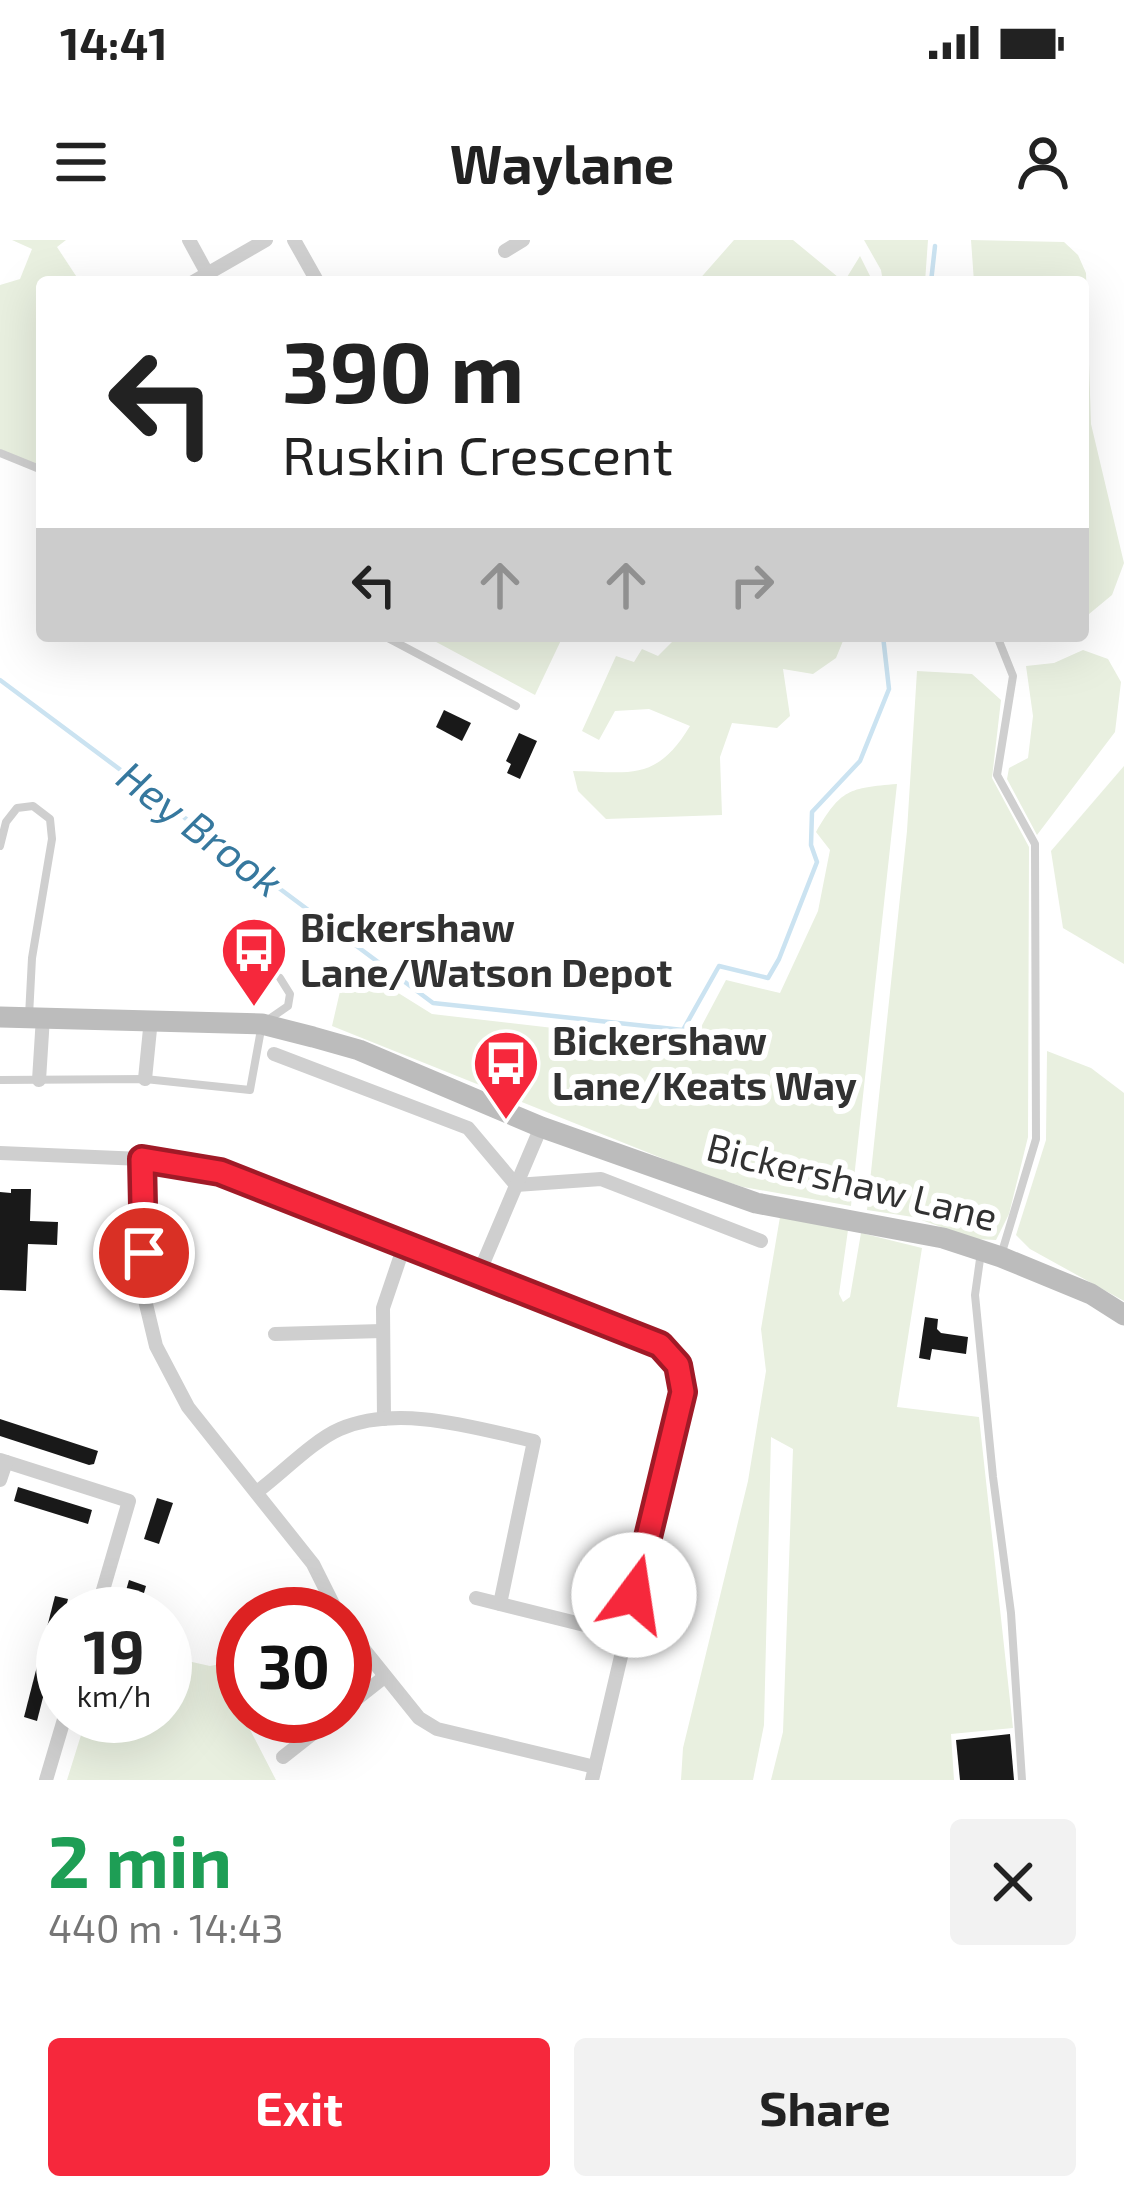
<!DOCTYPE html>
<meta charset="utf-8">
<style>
body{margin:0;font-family:"Exo 2",sans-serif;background:#f2f2f2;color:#222;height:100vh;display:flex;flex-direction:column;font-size:45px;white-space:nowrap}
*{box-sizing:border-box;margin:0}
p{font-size:39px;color:#767676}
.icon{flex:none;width:66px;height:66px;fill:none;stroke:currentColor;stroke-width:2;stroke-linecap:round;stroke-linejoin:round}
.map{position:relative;height:1540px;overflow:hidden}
.details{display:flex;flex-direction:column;background:#fff;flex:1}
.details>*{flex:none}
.top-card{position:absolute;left:36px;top:36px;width:1053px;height:366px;border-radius:12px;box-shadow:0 12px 48px #0002;background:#fff;color:#222;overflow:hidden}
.speed{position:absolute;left:36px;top:1347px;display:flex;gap:24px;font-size:60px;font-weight:700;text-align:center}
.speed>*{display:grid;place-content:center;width:156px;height:156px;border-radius:50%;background:#fff;box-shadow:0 12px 48px #0002;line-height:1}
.speed small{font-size:30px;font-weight:400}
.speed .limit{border:18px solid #d22;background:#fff;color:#111}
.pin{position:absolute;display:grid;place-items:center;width:102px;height:102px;color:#fff;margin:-51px;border:6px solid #fff;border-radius:50%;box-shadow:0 3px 12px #0007}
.me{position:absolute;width:132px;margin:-66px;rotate:14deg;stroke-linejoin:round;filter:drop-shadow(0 0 9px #0008)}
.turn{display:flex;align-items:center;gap:42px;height:252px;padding:0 48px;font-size:54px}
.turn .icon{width:156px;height:156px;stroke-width:2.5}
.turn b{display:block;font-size:84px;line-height:102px}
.lanes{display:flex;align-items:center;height:114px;padding:0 48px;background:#0003;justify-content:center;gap:60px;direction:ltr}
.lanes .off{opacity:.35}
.round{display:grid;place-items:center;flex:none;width:126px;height:126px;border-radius:12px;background:#f2f2f2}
.head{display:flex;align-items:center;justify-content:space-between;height:204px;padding:0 48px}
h1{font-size:72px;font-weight:700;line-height:90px;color:#1e9e55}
.primary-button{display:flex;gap:24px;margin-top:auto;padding:24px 48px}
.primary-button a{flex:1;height:138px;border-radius:12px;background:#f6283c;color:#fff;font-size:48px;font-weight:700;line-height:138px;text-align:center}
.primary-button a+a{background:#f2f2f2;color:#222}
.status{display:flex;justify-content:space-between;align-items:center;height:84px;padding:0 60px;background:#fff;direction:ltr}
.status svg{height:33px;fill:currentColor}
header{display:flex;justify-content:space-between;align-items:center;height:156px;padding:0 48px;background:#fff;font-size:54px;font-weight:700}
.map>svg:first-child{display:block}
</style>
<div class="status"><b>14:41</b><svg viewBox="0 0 49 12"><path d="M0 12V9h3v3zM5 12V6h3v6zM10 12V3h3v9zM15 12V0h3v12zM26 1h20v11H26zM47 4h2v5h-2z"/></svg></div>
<header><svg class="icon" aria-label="menu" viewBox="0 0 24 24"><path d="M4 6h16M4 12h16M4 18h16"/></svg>Waylane<svg class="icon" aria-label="person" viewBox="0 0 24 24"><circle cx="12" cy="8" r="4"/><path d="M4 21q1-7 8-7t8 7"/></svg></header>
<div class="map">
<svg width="1124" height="1540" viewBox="0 0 1124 1540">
<rect width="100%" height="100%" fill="#fff"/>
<g fill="#e9f0e0">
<path d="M12 0H66L57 7 80 42H42V229L0 215V45L20 39 32 9Z"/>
<path d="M734 0H793L844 42 860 16 873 42H697Z"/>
<path d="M864 0H928L925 42H883L881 30Z"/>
<path d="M971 0 1064 2 1078 15 1086 33 1091 184 1124 323 1112 355 1083 379V42H974Z"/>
<path d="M425 396H563L535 455Z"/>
<path d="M678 396H845L836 418 813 434 783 429 790 476 777 488 732 483 720 517 722 575 606 579 578 551 573 531C631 532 656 542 690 486L649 469 615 471 599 500 582 491 616 416 634 422 642 409 658 416Z"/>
<path d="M1083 410 1108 419 1121 442 1115 492 1037 595 1007 539 1009 528 1028 518 1033 476 1026 426 1054 423Z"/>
<path d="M917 431 972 434 1001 460 992 538 1029 607 1028 897 1009 974 996 1000 975 999 913 977 867 970 907 591Z"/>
<path d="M1124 526V724L1063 688 1051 611Z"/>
<path d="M897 544 851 966 743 947 694 931 332 786 347 721 432 774 692 804 726 740 780 753 818 671 830 610 816 592C841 549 849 548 897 544Z"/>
<path d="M1047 811 1091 828 1124 853V1061L1030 1009 1016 995 1046 900Z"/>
<path d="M780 977 848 990 839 1054 843 1062 850 1057 861 993 922 1008 897 1167 979 1177 1013 1488 951 1494 954 1540H771L783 1492 793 1209 771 1197 764 1485 753 1540H681L683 1508 748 1241 766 1131 761 1089Z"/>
<path d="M165 1416 210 1426 231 1422 243 1476 276 1540H67L87 1476H165Z"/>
</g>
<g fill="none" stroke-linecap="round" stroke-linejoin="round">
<g stroke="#cbe3f1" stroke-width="4.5">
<path d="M931 42 935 6"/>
<path d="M0 440 433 763 683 790 719 726 768 738 779 719 817 622 811 605 812 572 860 521 889 449 883 396"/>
</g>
</g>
<g fill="#191919">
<path d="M444 470 471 483 462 501 436 487Z"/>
<path d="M519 493 537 501 520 539 507 533 511 524 506 521Z"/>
<path d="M11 949H31L30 981 58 982 57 1005 28 1004 26 1051 0 1050V952L11 953Z"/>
<path d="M925 1077 938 1079 937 1089 941 1093 968 1097 966 1114 932 1109 930 1120 919 1118Z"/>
<path d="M0 1179 98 1211 94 1224 89 1225 0 1196Z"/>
<path d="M18 1247 92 1270 88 1284 14 1261Z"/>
<path d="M157 1258 173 1263 159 1304 144 1299Z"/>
<path d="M129 1340 146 1346 138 1374H123L124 1369 121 1368Z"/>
<path d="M55 1356 68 1359 37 1481 24 1477Z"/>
<path d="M1010 1494 1014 1540H960L956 1500Z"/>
</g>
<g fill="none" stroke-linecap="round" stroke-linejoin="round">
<g stroke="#cfcfcf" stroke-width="8">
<path d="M0 213 42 230"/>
<path d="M384 396 516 466"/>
<path d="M997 396 1013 436 997 535 1035 604 1036 899 1002 1012"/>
<path d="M0 606 6 582 17 568 33 566 50 579 52 599 32 718 29 776"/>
<path d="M0 840 145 839 250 850 262 784 288 766 290 754 280 738"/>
<path d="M981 1012 975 1055 993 1237 1011 1373 1022 1540"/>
</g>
<g stroke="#cfcfcf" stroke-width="14">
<path d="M189 0 207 33"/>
<path d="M294 0 317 41"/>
<path d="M505 11 523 0"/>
<path d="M193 42 266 0"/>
<path d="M274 814 468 888 516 945 601 939 761 1001"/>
<path d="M145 839 151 779"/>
<path d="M39 840 43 777"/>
<path d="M0 913 142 919 221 932 660 1105 678 1125 683 1152 592 1540"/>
<path d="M142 919 145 1060 156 1106 188 1167 313 1324 338 1374"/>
<path d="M479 1033 541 887"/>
<path d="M275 1094 382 1091"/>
<path d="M384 1179 383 1068 405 1003"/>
<path d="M0 1220 129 1261 96 1374"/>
<path d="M0 1240 6 1222"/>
<path d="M258 1251C281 1234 314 1200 340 1189 399 1164 475 1188 534 1201L500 1364"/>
<path d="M476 1358 625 1395"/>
<path d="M345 1386 419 1478 437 1489 595 1527"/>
<path d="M345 1468 383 1438"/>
<path d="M283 1517 335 1476"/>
<path d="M46 1540 65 1476"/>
</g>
<path stroke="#bcbcbc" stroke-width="21" d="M0 777 262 784 313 797 359 810 541 887 756 963 943 998 1001 1017 1091 1054 1124 1075"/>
</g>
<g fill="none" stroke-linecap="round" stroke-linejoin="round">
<defs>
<path id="route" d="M144 1013 142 919 220 932 660 1105 678 1125 683 1152 634 1355"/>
</defs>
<use href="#route" stroke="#a01a27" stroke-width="30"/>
<use href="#route" stroke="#f6283c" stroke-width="21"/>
</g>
<defs>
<symbol id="bus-pin" viewBox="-11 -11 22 30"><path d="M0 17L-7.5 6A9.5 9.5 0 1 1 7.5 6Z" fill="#f6283c" stroke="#fff"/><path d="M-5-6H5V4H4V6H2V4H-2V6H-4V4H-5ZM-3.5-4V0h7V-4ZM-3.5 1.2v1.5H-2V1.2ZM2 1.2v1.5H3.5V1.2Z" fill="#fff"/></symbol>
</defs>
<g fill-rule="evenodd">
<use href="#bus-pin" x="216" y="672" width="76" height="104"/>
<use href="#bus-pin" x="468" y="785" width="76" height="104"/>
</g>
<g text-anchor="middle" stroke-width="12" stroke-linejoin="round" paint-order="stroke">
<g font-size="39" font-weight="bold" fill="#323232" stroke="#fff" text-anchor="start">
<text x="300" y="702">Bickershaw<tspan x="300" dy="45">Lane/Watson Depot</tspan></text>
<text x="552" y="815">Bickershaw<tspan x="552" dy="45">Lane/Keats Way</tspan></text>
</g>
<g font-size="39" fill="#323232" stroke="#fff">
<text transform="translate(852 942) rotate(14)" y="14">Bickershaw Lane</text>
</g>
<g font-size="42" font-style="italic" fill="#36789e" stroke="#fff">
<text transform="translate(200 589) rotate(37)" y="15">Hey Brook</text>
</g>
</g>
</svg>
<div class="speed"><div>19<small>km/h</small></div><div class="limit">30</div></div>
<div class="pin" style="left:144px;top:1013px;background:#d93025"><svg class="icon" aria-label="arrive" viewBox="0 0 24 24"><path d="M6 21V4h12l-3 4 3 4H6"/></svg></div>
<svg class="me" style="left:634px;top:1355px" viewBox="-20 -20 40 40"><circle r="19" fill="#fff"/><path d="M0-13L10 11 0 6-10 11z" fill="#f6283c"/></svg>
<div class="top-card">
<div class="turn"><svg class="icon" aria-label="left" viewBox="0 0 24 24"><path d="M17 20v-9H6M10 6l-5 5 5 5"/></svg><div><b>390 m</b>Ruskin Crescent</div></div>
<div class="lanes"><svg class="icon" aria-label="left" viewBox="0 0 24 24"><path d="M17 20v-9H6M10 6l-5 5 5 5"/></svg><svg class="icon off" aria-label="ahead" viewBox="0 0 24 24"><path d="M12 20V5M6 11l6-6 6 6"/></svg><svg class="icon off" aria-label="ahead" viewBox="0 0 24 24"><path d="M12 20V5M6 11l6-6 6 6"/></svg><svg class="icon off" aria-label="right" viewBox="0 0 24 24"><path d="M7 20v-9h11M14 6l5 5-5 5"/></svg></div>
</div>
</div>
<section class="details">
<div class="head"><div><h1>2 min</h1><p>440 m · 14:43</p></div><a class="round"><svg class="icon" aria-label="close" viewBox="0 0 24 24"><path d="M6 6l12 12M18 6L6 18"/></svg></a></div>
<div class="primary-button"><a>Exit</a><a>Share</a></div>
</section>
